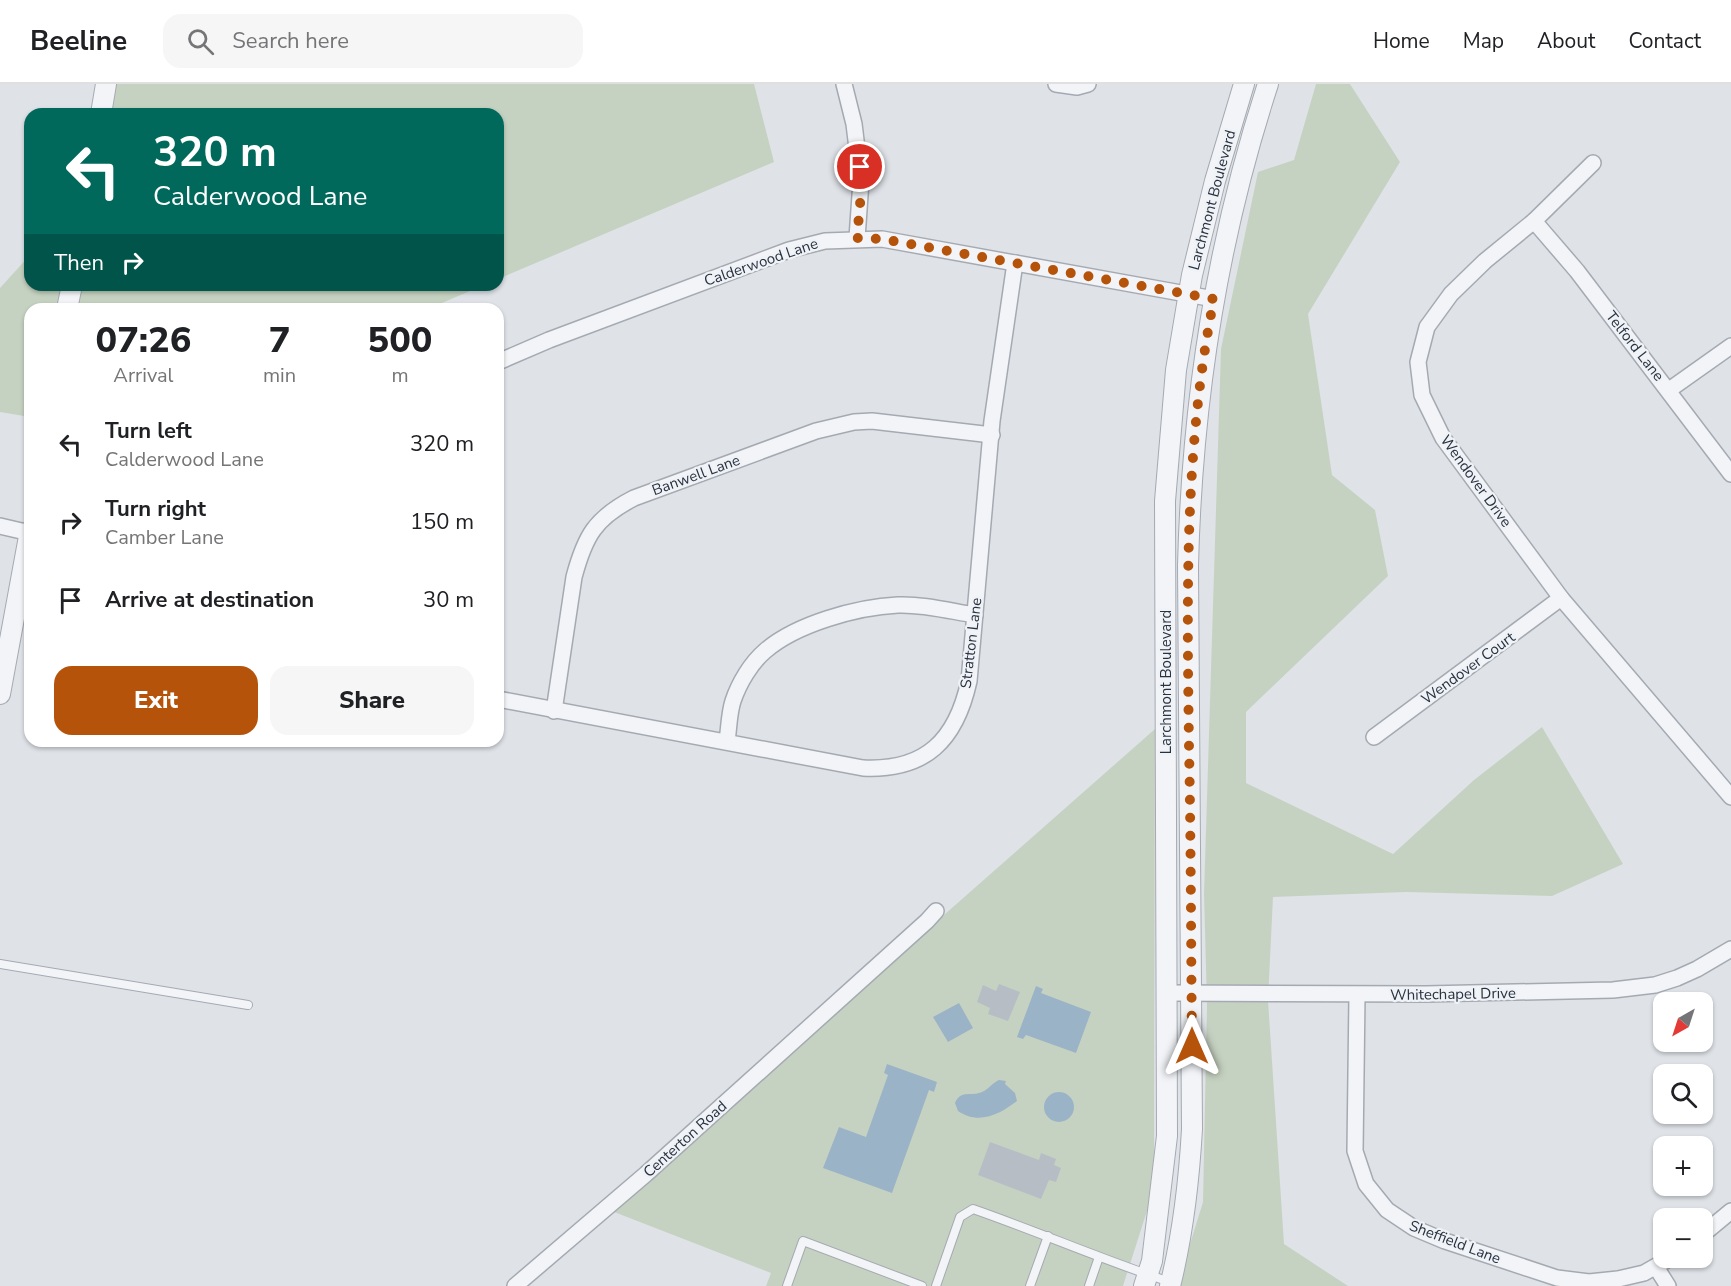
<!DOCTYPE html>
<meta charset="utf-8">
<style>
body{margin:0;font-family:"Nunito Sans",sans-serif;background:#f6f6f6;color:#202124;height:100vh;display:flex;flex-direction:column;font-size:22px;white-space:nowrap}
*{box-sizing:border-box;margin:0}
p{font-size:20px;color:#757577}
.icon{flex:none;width:33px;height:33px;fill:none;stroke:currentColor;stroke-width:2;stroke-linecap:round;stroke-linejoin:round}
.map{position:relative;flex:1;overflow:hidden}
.side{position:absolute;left:24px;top:219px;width:480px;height:444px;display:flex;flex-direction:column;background:#fff;border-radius:18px;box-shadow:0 2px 4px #0004}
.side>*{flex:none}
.banner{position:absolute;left:24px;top:24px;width:480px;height:183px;border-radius:18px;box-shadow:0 2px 4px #0004;background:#00695c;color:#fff;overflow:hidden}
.needle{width:39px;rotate:219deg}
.buttons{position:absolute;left:1653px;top:908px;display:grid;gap:12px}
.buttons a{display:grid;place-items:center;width:60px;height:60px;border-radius:12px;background:#fff;box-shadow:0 2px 4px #0004;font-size:30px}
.pin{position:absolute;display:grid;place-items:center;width:51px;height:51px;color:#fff;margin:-26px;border:3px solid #fff;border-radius:50%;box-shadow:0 2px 6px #0007}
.me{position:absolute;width:66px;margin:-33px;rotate:0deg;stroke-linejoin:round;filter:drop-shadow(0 0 4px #0008)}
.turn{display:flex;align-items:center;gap:21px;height:126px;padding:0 30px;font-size:27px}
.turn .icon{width:78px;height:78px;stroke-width:2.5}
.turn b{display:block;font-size:42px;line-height:51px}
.then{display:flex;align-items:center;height:57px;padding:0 30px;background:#0003;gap:12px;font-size:22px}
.eta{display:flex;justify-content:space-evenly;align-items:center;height:102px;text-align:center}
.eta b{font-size:36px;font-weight:800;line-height:42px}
.primary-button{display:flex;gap:12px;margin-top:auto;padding:12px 30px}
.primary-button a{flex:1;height:69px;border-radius:18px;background:#b45309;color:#fff;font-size:24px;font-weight:800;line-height:69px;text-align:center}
.primary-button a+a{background:#f6f6f6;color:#202124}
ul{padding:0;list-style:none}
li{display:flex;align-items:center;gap:18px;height:78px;padding:0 30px}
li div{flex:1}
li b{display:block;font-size:22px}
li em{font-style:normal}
header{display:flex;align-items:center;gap:36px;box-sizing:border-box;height:84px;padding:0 30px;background:#fff;border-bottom:2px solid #e0e0e0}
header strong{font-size:28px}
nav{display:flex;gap:33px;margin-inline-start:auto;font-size:21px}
.search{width:420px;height:54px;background:#f6f6f6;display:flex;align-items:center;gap:15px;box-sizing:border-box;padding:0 21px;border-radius:18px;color:#757577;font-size:22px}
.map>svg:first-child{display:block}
</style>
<header>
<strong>Beeline</strong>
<div class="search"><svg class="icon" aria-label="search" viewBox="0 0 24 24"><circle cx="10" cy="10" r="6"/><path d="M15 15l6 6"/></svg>Search here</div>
<nav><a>Home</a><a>Map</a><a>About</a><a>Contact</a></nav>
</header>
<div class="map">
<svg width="1731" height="1202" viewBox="0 0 1731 1202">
<rect width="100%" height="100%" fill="#dfe3e8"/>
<g fill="#c6d2c1">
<path d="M110 0H754L774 78 498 195V30H104Z"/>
<path d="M1316 0H1350L1400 78 1308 230 1332 391 1375 426 1388 492 1246 628V699L1393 770 1474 696 1542 643 1623 780 1552 812 1406 808 1273 813 1268 916 1284 1160 1348 1202H1177L1203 1118 1207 921 1204 810 1221 265 1258 88 1294 76Z"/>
<path d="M30 171V201H484L428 225H30V333L0 328V204Z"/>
<path d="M1155 645 1154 1105 1123 1202H766L771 1189 609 1126Z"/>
</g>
<g fill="#9bb3c7">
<path d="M1036 902 1043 905 1041 909 1091 928 1076 969 1026 951 1023 955 1017 953Z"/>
<path d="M959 919 973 944 948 958 933 933Z"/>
<path d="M887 980 937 998 934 1008 929 1006 892 1109 823 1084 839 1043 866 1053 888 991 884 989Z"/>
<path d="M999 996 1006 997 1005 1000 1015 1009 1017 1017C1001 1029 980 1042 958 1027L955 1019C961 1005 971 1013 982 1008 989 1005 992 999 999 996Z"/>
<circle cx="1059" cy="1023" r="15"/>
</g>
<g fill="#b7bdc5">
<path d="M999 900 1020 908 1008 937 988 930 990 924 977 918 983 901 996 907Z"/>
<path d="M990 1058 1039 1076 1041 1069 1056 1075 1054 1081 1061 1084 1056 1098 1049 1096 1041 1115 978 1091Z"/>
</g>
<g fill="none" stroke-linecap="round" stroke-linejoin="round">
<defs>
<g id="service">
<path d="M0 880 248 921"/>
<path d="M787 1202 803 1157 922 1202"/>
<path d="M936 1202 960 1133 973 1125C1039 1148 1103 1176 1170 1198"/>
<path d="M1030 1202 1048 1152"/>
<path d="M1089 1202 1099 1173"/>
</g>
<g id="minor">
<path d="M844 0 854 40 861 97 857 154"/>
<path d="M1056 0 1077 3 1088 0"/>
<path d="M1593 79 1534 137 1485 177 1451 210 1427 243 1418 278 1422 311 1443 354 1561 514 1731 713"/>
<path d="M1534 137 1577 187 1731 390"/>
<path d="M498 278 549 256 789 166 825 157 882 155 1214 215"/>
<path d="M1669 306 1731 262"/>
<path d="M0 442 30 449"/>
<path d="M498 615 863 684C926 687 956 656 969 597L992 337 1015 179"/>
<path d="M554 627 574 493C585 452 595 434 634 414L816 347 854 338 872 337 992 351"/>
<path d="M1374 653 1561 514"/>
<path d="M727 657C729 644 729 629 733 617 739 599 751 579 765 567 796 540 857 523 898 521 923 520 950 527 975 531"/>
<path d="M1166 909 1426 910 1613 906 1655 901 1677 894 1697 885 1731 865"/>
<path d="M1357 911 1355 1067 1366 1100 1387 1126 1414 1144 1445 1157 1557 1194 1589 1198 1618 1195 1644 1189 1672 1173"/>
<path d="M1702 1151 1731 1127"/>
<path d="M1656 1183 1668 1202"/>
<path d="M515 1202 646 1090 927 837 936 827"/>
</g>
<g id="tertiary">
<path d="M101 30 106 0"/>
<path d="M67 225 72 201"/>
<path d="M0 610 30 447"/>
<path d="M1144 1202 1152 1177 1167 1052 1165 417 1176 286 1192 191 1215 97 1244 0"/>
<path d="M1170 1202C1183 1150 1189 1098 1192 1045L1188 482C1192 318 1217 156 1268 0"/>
</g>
</defs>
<use href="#service" stroke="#a5aab2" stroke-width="10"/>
<use href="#minor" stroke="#a5aab2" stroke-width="18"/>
<use href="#tertiary" stroke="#a5aab2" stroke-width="22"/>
<use href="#service" stroke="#f2f4f7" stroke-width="8"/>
<use href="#minor" stroke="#f2f4f7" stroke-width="15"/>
<use href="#tertiary" stroke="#f2f4f7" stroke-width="20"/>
</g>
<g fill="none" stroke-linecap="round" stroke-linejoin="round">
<path stroke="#b45309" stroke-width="10" stroke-dasharray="0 18" d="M860 83 861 109 857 154 882 155 1214 215C1184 362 1187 513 1189 662 1191 762 1191 862 1192 962"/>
</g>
<g text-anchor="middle" stroke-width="4.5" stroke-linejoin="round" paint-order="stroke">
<g font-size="15" fill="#29323f" stroke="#eff2f6">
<text transform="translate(1212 116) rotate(-75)" y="5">Larchmont Boulevard</text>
<text transform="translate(761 178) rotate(-19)" y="5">Calderwood Lane</text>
<text transform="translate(1635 262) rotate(52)" y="5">Telford Lane</text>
<text transform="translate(696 391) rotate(-20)" y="5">Banwell Lane</text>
<text transform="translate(1476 397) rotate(54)" y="5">Wendover Drive</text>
<text transform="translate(971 559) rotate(-83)" y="5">Stratton Lane</text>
<text transform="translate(1468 584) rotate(-36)" y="5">Wendover Court</text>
<text transform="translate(1166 598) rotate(-90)" y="5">Larchmont Boulevard</text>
<text transform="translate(1453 910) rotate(-1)" y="5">Whitechapel Drive</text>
<text transform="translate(685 1055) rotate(-42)" y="5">Centerton Road</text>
<text transform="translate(1455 1158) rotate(21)" y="5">Sheffield Lane</text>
</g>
</g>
</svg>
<div class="buttons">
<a><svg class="needle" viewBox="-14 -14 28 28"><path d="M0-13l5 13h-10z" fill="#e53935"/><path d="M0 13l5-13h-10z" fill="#757577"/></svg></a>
<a><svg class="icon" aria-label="search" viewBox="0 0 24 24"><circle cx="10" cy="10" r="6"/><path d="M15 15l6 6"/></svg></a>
<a>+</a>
<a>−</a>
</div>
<div class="pin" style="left:860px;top:83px;background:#d93025"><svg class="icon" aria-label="arrive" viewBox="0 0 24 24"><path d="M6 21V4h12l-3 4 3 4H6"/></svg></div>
<svg class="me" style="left:1192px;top:962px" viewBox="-20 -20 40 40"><path d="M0-17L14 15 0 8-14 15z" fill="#b45309" stroke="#fff" stroke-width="4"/></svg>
<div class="banner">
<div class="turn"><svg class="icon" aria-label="left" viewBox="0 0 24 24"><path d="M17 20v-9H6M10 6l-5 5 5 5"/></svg><div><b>320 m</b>Calderwood Lane</div></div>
<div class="then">Then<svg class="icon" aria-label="right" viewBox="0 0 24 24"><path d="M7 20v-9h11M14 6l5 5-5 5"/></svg></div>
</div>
<section class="side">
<div class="eta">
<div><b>07:26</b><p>Arrival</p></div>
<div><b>7</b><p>min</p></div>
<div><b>500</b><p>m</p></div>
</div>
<ul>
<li><svg class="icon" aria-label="left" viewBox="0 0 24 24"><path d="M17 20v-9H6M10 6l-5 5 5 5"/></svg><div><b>Turn left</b><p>Calderwood Lane</p></div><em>320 m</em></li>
<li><svg class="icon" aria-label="right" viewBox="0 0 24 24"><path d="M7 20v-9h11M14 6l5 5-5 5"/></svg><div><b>Turn right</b><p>Camber Lane</p></div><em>150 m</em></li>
<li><svg class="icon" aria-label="arrive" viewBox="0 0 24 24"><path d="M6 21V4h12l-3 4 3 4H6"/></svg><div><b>Arrive at destination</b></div><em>30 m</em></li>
</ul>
<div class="primary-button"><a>Exit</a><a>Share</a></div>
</section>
</div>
